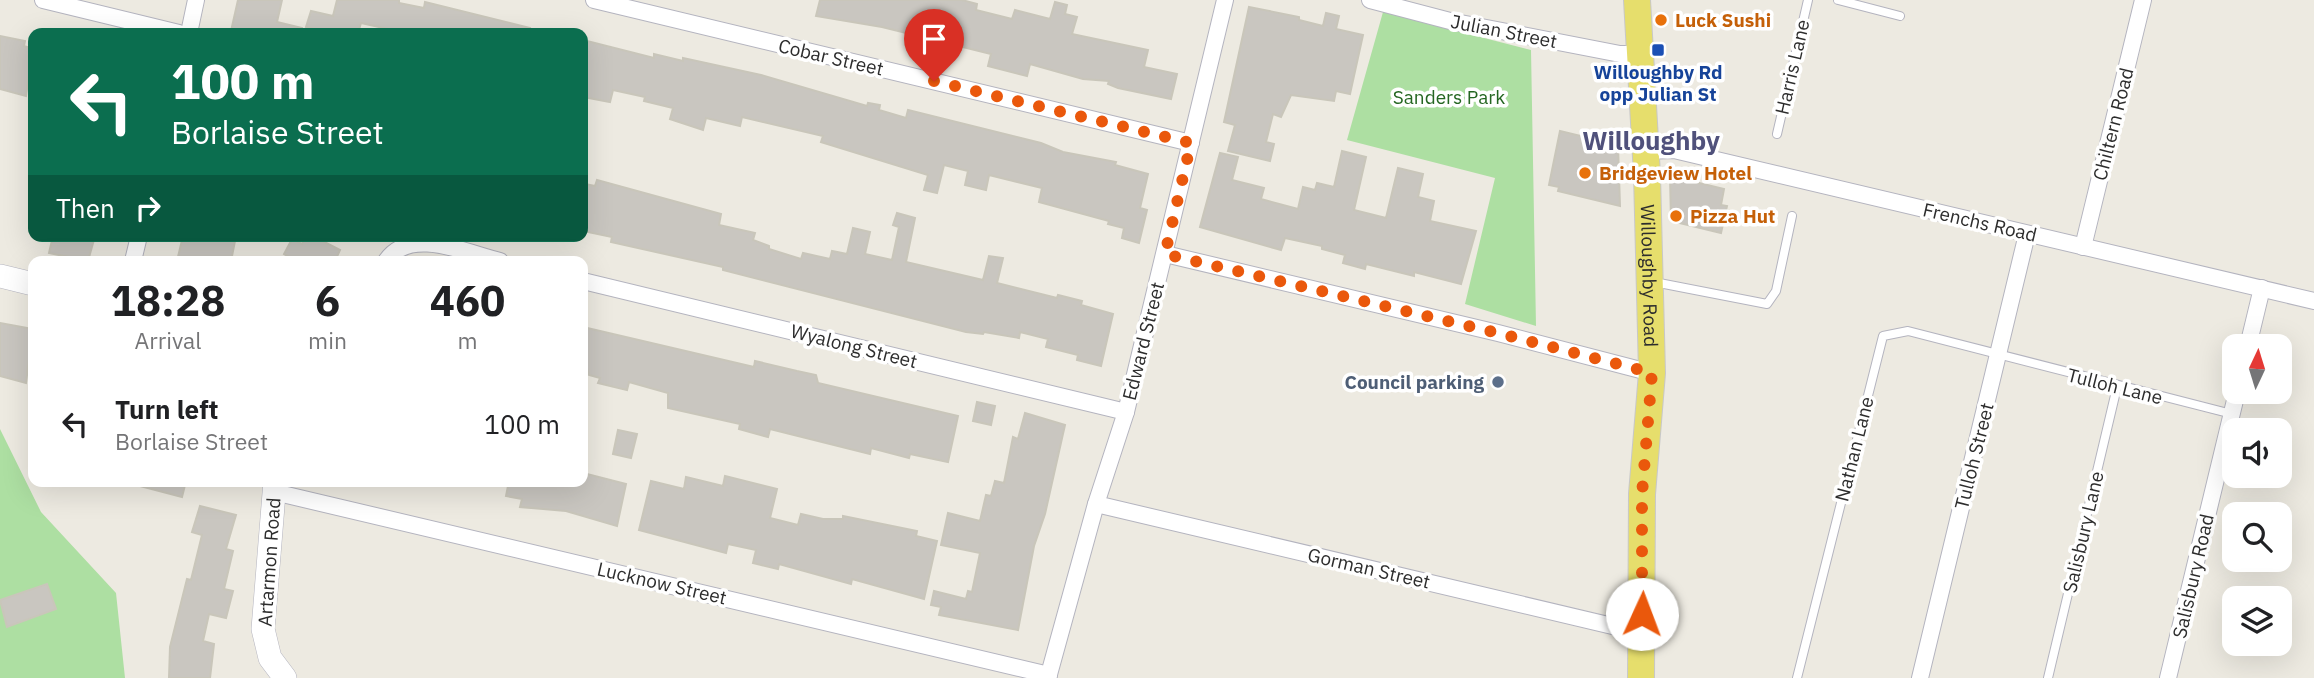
<!DOCTYPE html>
<style>
body{margin:0;font-family:"IBM Plex Sans",sans-serif;background:#f2f2f2;color:#202124;height:100vh;display:flex;flex-direction:column;font-size:26px;white-space:nowrap}
*{box-sizing:border-box;margin:0}
p{font-size:23px;color:#757577}
.icon{flex:none;width:38px;height:38px;fill:none;stroke:currentColor;stroke-width:2;stroke-linecap:round;stroke-linejoin:round}
.map{position:relative;flex:1;overflow:hidden}
.drawer{position:absolute;left:28px;top:256px;width:560px;height:231px;display:flex;flex-direction:column;background:#fff;border-radius:14px;box-shadow:0 7px 28px #0002}
.drawer>*{flex:none}
.guide{position:absolute;left:28px;top:28px;width:560px;height:214px;border-radius:14px;box-shadow:0 7px 28px #0002;background:#0b6e4f;color:#fff;overflow:hidden}
.needle{width:46px;rotate:4deg}
.fabs{position:absolute;left:2222px;top:334px;display:grid;gap:14px}
.fabs a{display:grid;place-items:center;width:70px;height:70px;border-radius:14px;background:#fff;box-shadow:0 7px 28px #0002;font-size:35px}
.pin{position:absolute;display:grid;place-items:center;width:60px;height:60px;color:#fff;margin:-72px -30px;border-radius:50% 50% 50% 0;rotate:-45deg;box-shadow:0 0 7px #0007}
.pin .icon{rotate:45deg}
.me{position:absolute;width:77px;margin:-38px;rotate:2deg;stroke-linejoin:round;filter:drop-shadow(0 0 5px #0008)}
.turn{display:flex;align-items:center;gap:24px;height:147px;padding:0 28px;font-size:32px}
.turn .icon{width:91px;height:91px;stroke-width:2.5}
.turn b{display:block;font-size:49px;line-height:60px}
.then{display:flex;align-items:center;height:66px;padding:0 28px;background:#0003;gap:14px;font-size:26px}
.eta{display:flex;justify-content:space-evenly;align-items:center;height:119px;text-align:center}
.eta b{font-size:42px;font-weight:700;line-height:49px}
ul{padding:0;list-style:none}
li{display:flex;align-items:center;gap:21px;height:98px;padding:0 28px}
li div{flex:1}
li b{display:block;font-size:26px}
li em{font-style:normal}
.map>svg:first-child{display:block}
</style>
<div class="map">
<svg width="2314" height="678" viewBox="0 0 2314 678">
<rect width="100%" height="100%" fill="#edeae1"/>
<g fill="#addfa2">
<path d="M1383 12 1531 50 1536 326 1465 304 1495 178 1347 140Z"/>
<path d="M0 429 41 512 116 593 125 678H0Z"/>
</g>
<g fill="#c9c6c0" stroke="#c9c6ba" stroke-width="2">
<path d="M238 0H282L277 22 302 28 301 33 231 31Z"/>
<path d="M337 0H399V3L424 8 425 2 530 28 529 33H406L361 23 358 33H332L306 27 311 11 333 16Z"/>
<path d="M820 0H962L977 4 976 10 1012 19 1015 10 1050 19 1055 2 1067 5 1065 14 1077 17 1072 34 1148 50 1144 67 1177 74 1171 99 1118 88 1108 84 1109 81 1083 79 1030 64 1027 76 988 66 991 54 882 27 816 16Z"/>
<path d="M1249 7 1299 17V20L1323 26 1326 13 1339 16 1336 29 1363 35 1350 94 1336 91 1334 101 1291 95 1281 117 1273 114 1266 142 1274 144 1270 161 1228 151 1235 125 1224 122Z"/>
<path d="M0 36 25 41 24 46 33 49 26 96 0 89Z"/>
<path d="M583 40 654 58V54L683 61V58L761 75 867 106 868 103 880 105 879 110 906 118 908 110 1041 143 1063 152 1116 162 1115 165 1148 174 1140 208 1147 210 1139 243 1122 238 1124 228 1108 224 1109 221 1039 202 1042 188 989 175 986 190 965 185 968 171 944 165 937 193 924 190 928 175 821 142 823 136 742 117 740 126 706 118 703 130 670 119 673 108 644 101 645 97 613 90 610 102 583 97Z"/>
<path d="M1560 131 1618 145 1620 206 1558 191 1559 187 1549 185Z"/>
<path d="M1342 151 1366 157 1354 210 1386 218 1398 168 1423 174 1418 197 1434 201 1430 221 1476 231 1461 284 1414 272V276L1366 264 1365 269 1343 263 1345 255 1322 249V246L1285 238 1281 250 1200 227 1220 153 1238 157 1232 180 1264 188 1261 199 1298 209 1303 187 1315 190 1317 183 1334 187Z"/>
<path d="M1670 176 1724 189 1721 205 1727 206 1721 233 1671 221Z"/>
<path d="M597 180 721 214 719 225 755 233 753 240 769 246V249L801 259 803 253 830 259 832 251 847 254 853 228 870 232 865 254 892 260 899 227 893 225 897 213 915 218 906 262 983 280 989 256 1003 258 997 283 1057 298 1058 295 1082 301 1081 305 1113 314 1101 366 1077 360 1078 355 1046 347 1048 339 1020 332 1019 338 984 332 983 334 966 332 723 270V267L611 242 612 237 583 231 585 184 595 186Z"/>
<path d="M53 236H95L88 261 49 253Z"/>
<path d="M183 236H236L231 261H177Z"/>
<path d="M306 236H313L340 250 335 261H297L284 254 292 239 302 244Z"/>
<path d="M0 323 33 329 26 383 0 376Z"/>
<path d="M583 327 754 367 755 361 797 371 816 375 818 383 958 416 948 462 910 454 909 458 871 448 870 454 770 429 768 437 739 429 740 424 668 408V393L629 382 627 390 598 383 600 378 589 375 587 368 583 367Z"/>
<path d="M977 402 995 406 991 425 973 421Z"/>
<path d="M1025 413 1065 425 1045 514 1034 546 1018 630 939 615 941 607 931 605 934 591 966 599 968 591 972 592 980 553 941 545 948 513 980 521 986 495 991 496 995 481 1004 483 1013 437 1018 439Z"/>
<path d="M618 430 637 434 631 458 613 454Z"/>
<path d="M583 473 626 484 617 526 566 511 520 507 522 499 506 496 509 481H583Z"/>
<path d="M725 476 777 489 770 518 798 525 801 514 823 519H843V516L917 531 916 536 937 541 924 599 852 579 851 584 779 564 778 569 753 563 756 550 728 544 726 553 639 530 651 481 684 489 686 477 723 486Z"/>
<path d="M141 481H186L182 497 140 486Z"/>
<path d="M200 506 236 515 226 549 233 551 224 589 233 591 226 618 209 614 203 641 214 644 210 678H169L170 647 187 579 191 580 202 535 192 532Z"/>
<path d="M47 584 56 609 7 627 0 600Z"/>
</g>
<g fill="none" stroke-linecap="round" stroke-linejoin="round">
<defs>
<g id="lane">
<path d="M1838 0 1900 16"/>
<path d="M1777 134 1808 0"/>
<path d="M1654 282 1767 304 1776 291 1792 216"/>
<path d="M1797 678 1883 336 1908 331 2232 414"/>
<path d="M2048 678 2117 387"/>
</g>
<g id="street">
<path d="M43 0 179 33"/>
<path d="M594 0 1191 143"/>
<path d="M1370 0 1450 21 1620 54H1640"/>
<path d="M189 33 196 0"/>
<path d="M1645 151 1674 150 2314 301"/>
<path d="M2083 247 2143 0"/>
<path d="M1165 254 1498 333 1652 373"/>
<path d="M133 261 139 236"/>
<path d="M386 261C410 226 466 253 500 261"/>
<path d="M583 281 1126 412"/>
<path d="M2248 346 2262 288"/>
<path d="M274 492 1049 675"/>
<path d="M1096 504 1642 633"/>
<path d="M1048 678 1096 504 1126 412 1225 0"/>
<path d="M1920 678 2027 234"/>
<path d="M2168 678 2237 392"/>
</g>
<g id="secondary">
<path d="M0 276 33 284"/>
<path d="M275 481 263 629 270 658 285 678"/>
</g>
<g id="primary">
<path id="s1" d="M1637 0 1647 175 1652 373 1642 494 1641 678"/>
</g>
</defs>
<use href="#lane" stroke="#b4b4bf" stroke-width="10"/>
<use href="#street" stroke="#b4b4bf" stroke-width="18"/>
<use href="#secondary" stroke="#b4b4bf" stroke-width="24"/>
<use href="#primary" stroke="#c8c8c8" stroke-width="28"/>
<use href="#lane" stroke="#fff" stroke-width="8"/>
<use href="#street" stroke="#fff" stroke-width="16"/>
<use href="#secondary" stroke="#fff" stroke-width="23"/>
<use href="#primary" stroke="#e6de6c" stroke-width="26"/>
</g>
<g fill="none" stroke-linecap="round" stroke-linejoin="round">
<path stroke="#ea580c" stroke-width="12" stroke-dasharray="0 21.6" d="M934 81 1191 143 1165 254 1498 333 1652 373 1642 494V614"/>
</g>
<g fill="#e8710a" stroke="#fff" stroke-width="2.5">
<circle cx="1661" cy="20" r="7"/>
<circle cx="1585" cy="173" r="7"/>
<circle cx="1676" cy="216" r="7"/>
</g>
<rect fill="#1a4fb4" stroke="#fff" stroke-width="2.5" x="1651" y="43" width="14" height="14" rx="3.5"/>
<circle fill="#5c6f8a" stroke="#fff" stroke-width="2.5" cx="1498" cy="382" r="7"/>
<g text-anchor="middle" stroke-width="7" stroke-linejoin="round" paint-order="stroke">
<g font-size="19" font-weight="bold" fill="#c56008" stroke="#fff" text-anchor="start">
<text x="1675" y="27">Luck Sushi</text>
<text x="1599" y="180">Bridgeview Hotel</text>
<text x="1690" y="223">Pizza Hut</text>
</g>
<g font-size="19" fill="#2d2d2d" stroke="#fff">
<text transform="translate(1504 31) rotate(11)" y="7">Julian Street</text>
<text transform="translate(831 57) rotate(13)" y="7">Cobar Street</text>
<text transform="translate(1792 67) rotate(-77)" y="7">Harris Lane</text>
<text transform="translate(2113 124) rotate(-76)" y="7">Chiltern Road</text>
<text transform="translate(1980 222) rotate(13)" y="7">Frenchs Road</text>
<text dy="7" stroke="none"><textPath href="#s1" startOffset="276">Willoughby Road</textPath></text>
<text transform="translate(1143 341) rotate(-76)" y="7">Edward Street</text>
<text transform="translate(854 346) rotate(14)" y="7">Wyalong Street</text>
<text transform="translate(2115 386) rotate(14)" y="7">Tulloh Lane</text>
<text transform="translate(1854 449) rotate(-76)" y="7">Nathan Lane</text>
<text transform="translate(1974 456) rotate(-76)" y="7">Tulloh Street</text>
<text transform="translate(2083 532) rotate(-77)" y="7">Salisbury Lane</text>
<text transform="translate(269 562) rotate(-86)" y="7">Artarmon Road</text>
<text transform="translate(1369 568) rotate(13)" y="7">Gorman Street</text>
<text transform="translate(2193 576) rotate(-77)" y="7">Salisbury Road</text>
<text transform="translate(662 583) rotate(13)" y="7">Lucknow Street</text>
</g>
<g font-size="19" font-weight="bold" fill="#164399" stroke="#fff">
<text x="1658" y="79">Willoughby Rd<tspan x="1658" dy="22">opp Julian St</tspan></text>
</g>
<g font-size="19" fill="#246621" stroke="#fff">
<text x="1449" y="104">Sanders Park</text>
</g>
<g font-size="19" font-weight="bold" fill="#4e5e75" stroke="#fff" text-anchor="end">
<text x="1484" y="389">Council parking</text>
</g>
<g font-size="26" font-weight="bold" fill="#50517b" stroke="#fff">
<text x="1651" y="150">Willoughby</text>
</g>
</g>
</svg>
<div class="fabs">
<a><svg class="needle" viewBox="-14 -14 28 28"><path d="M0-13l5 13h-10z" fill="#e53935"/><path d="M0 13l5-13h-10z" fill="#757577"/></svg></a>
<a><svg class="icon" aria-label="sound" viewBox="0 0 24 24"><path d="M4 9h4l5-4v14l-5-4H4zM17 9q2 3 0 6"/></svg></a>
<a><svg class="icon" aria-label="search" viewBox="0 0 24 24"><circle cx="10" cy="10" r="6"/><path d="M15 15l6 6"/></svg></a>
<a><svg class="icon" aria-label="layers" viewBox="0 0 24 24"><path d="M12 4l9 5-9 5-9-5zM3 14l9 5 9-5"/></svg></a>
</div>
<div class="pin" style="left:934px;top:81px;background:#d93025"><svg class="icon" aria-label="arrive" viewBox="0 0 24 24"><path d="M6 21V4h12l-3 4 3 4H6"/></svg></div>
<svg class="me" style="left:1642px;top:614px" viewBox="-20 -20 40 40"><circle r="19" fill="#fff"/><path d="M0-13L10 11 0 6-10 11z" fill="#ea580c"/></svg>
<div class="guide">
<div class="turn"><svg class="icon" aria-label="left" viewBox="0 0 24 24"><path d="M17 20v-9H6M10 6l-5 5 5 5"/></svg><div><b>100 m</b>Borlaise Street</div></div>
<div class="then">Then<svg class="icon" aria-label="right" viewBox="0 0 24 24"><path d="M7 20v-9h11M14 6l5 5-5 5"/></svg></div>
</div>
<section class="drawer">
<div class="eta">
<div><b>18:28</b><p>Arrival</p></div>
<div><b>6</b><p>min</p></div>
<div><b>460</b><p>m</p></div>
</div>
<ul>
<li><svg class="icon" aria-label="left" viewBox="0 0 24 24"><path d="M17 20v-9H6M10 6l-5 5 5 5"/></svg><div><b>Turn left</b><p>Borlaise Street</p></div><em>100 m</em></li>
</ul>
</section>
</div>
